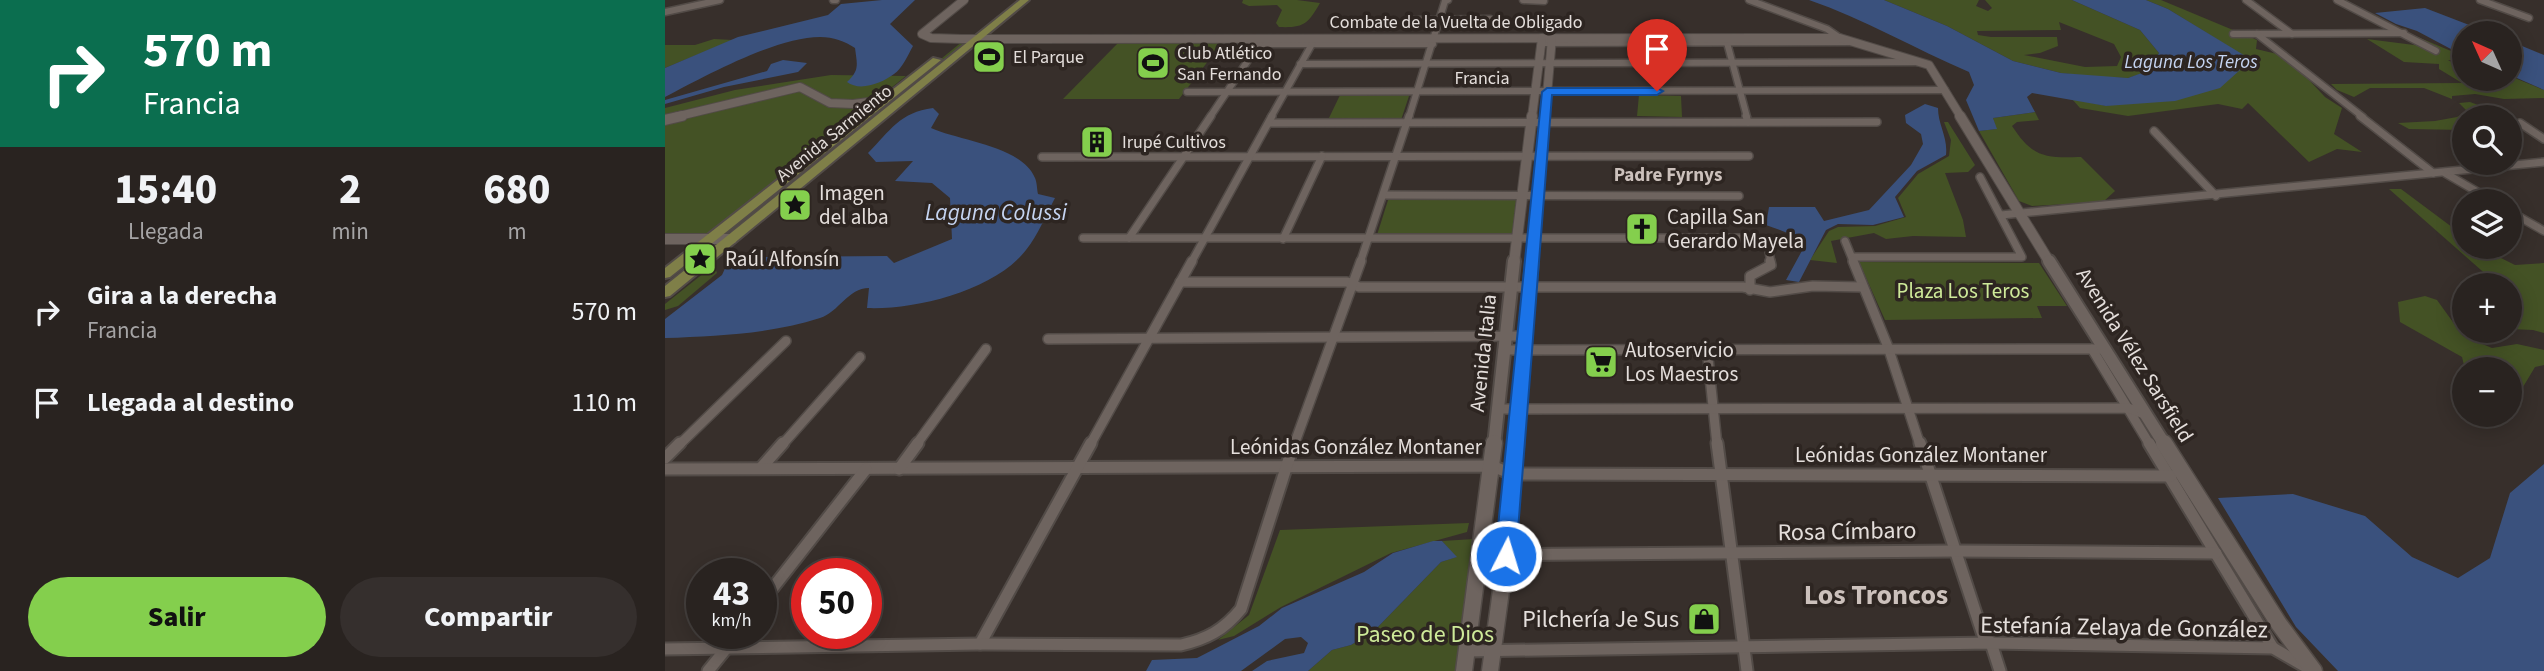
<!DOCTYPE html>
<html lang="es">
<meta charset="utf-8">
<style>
body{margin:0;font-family:"Source Sans 3",sans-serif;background:#352f2d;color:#f1f3f6;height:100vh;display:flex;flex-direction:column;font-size:26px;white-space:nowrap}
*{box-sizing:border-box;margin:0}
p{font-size:23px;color:#a5a4a5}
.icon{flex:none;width:38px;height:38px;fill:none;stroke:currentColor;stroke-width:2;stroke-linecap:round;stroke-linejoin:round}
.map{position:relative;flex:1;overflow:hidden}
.side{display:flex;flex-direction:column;background:#292320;width:665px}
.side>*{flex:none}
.banner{background:#0b6e4f;color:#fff;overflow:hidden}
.needle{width:46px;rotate:315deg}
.fabs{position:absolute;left:1787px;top:21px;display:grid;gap:14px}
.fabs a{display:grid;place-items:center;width:70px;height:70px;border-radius:50%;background:#292320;box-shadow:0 4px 18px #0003,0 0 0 2px #45403e;font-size:35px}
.speed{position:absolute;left:21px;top:558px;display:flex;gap:14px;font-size:35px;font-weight:700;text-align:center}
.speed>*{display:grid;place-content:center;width:91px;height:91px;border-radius:50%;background:#292320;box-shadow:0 4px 18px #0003,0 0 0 2px #45403e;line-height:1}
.speed small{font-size:18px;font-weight:400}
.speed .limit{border:10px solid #d22;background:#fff;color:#111}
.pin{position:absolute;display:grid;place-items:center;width:60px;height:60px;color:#fff;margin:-72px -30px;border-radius:50% 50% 50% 0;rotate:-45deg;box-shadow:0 0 7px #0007}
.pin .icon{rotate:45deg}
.me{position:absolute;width:77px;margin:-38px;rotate:5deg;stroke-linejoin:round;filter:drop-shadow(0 0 5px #0008)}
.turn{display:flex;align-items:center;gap:24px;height:147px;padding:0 28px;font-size:32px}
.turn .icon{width:91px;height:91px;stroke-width:2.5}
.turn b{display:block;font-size:49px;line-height:60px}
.eta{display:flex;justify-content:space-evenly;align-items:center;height:119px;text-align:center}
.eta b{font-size:42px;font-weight:800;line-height:49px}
.primary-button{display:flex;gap:14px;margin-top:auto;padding:14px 28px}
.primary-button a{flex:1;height:80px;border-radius:42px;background:#84cf4d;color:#111;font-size:28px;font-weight:800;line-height:80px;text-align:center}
.primary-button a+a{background:#352f2d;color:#f1f3f6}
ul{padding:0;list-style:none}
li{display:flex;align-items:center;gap:21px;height:91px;padding:0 28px}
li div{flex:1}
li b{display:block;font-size:26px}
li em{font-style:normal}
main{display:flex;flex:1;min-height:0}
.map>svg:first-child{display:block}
</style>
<main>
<section class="side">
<div class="banner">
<div class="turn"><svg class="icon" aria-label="right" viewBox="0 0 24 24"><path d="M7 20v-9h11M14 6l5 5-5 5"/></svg><div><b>570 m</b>Francia</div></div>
</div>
<div class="eta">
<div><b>15:40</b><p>Llegada</p></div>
<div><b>2</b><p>min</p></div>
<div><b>680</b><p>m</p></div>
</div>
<ul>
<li><svg class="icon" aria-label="right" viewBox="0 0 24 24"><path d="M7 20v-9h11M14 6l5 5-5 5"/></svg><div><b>Gira a la derecha</b><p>Francia</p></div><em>570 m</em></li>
<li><svg class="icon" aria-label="arrive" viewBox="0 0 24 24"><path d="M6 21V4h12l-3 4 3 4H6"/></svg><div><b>Llegada al destino</b></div><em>110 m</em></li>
</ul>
<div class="primary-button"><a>Salir</a><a>Compartir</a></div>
</section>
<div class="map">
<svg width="1879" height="671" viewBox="0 0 1879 671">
<rect width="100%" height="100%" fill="#372f2b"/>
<g fill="#445225" fill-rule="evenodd">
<path d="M578 0H632L655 3C643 24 639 28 614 27L611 23 617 10 612 5 584 6 577 3Z"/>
<path d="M1219 0H1314L1311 6 1323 11 1327 8 1320 0H1407L1475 30 1494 53 1485 71 1463 78 1433 77 1396 73 1348 61 1282 26ZM1394 22 1449 44 1456 57 1452 66 1420 67 1359 55 1375 53 1393 46 1392 37H1326L1313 35 1312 31 1396 30Z"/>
<path d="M1481 0H1496L1592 40 1591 49 1630 58V65L1660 97 1677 108 1669 134 1697 152 1672 149 1644 162 1583 103 1577 109 1553 104 1463 116 1415 108 1407 99 1442 106 1566 48 1503 9Z"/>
<path d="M1748 35 1786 51 1790 60H1783L1799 69V79H1844L1845 76 1879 90V98L1839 99 1810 94 1787 96V99L1759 88H1705L1689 97 1672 90 1666 84 1797 83 1774 69V64L1739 62 1702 39 1757 46Z"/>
<path d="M49 39 68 40 0 68V45H30Z"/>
<path d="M298 41H306L68 233H62Z"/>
<path d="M453 43H557L514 99H398Z"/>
<path d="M166 75 241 76 32 242 0 243V108L70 90Z"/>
<path d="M676 93H745L736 120H663Z"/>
<path d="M974 95 1016 96 1017 117 972 116Z"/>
<path d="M1805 102 1813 105 1819 111 1834 112V117H1799V130L1744 129 1733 123 1770 121 1792 117 1802 111 1794 103Z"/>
<path d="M1370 112 1374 120 1352 122 1347 126C1368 158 1380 158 1416 157L1450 191 1438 202 1367 206 1354 201 1314 131 1331 129 1328 118Z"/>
<path d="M1279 122H1283L1310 165 1303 172 1280 173 1298 220 1301 237 1248 236 1221 239 1209 233 1166 241 1172 263 1145 260 1164 231 1173 227 1210 226 1241 217 1233 198 1253 174 1284 156 1286 140Z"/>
<path d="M1724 189H1736L1799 236V247H1814L1850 265 1879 263V333L1868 330 1845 329V313L1856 310 1845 296 1844 285H1833Z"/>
<path d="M724 197H853L848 234 712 235Z"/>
<path d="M1194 262 1374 263 1402 306H1372L1377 318 1220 320Z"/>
<path d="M49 265 52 273 13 306 0 310V304Z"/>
<path d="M1760 296 1772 300 1798 336 1827 348 1852 344 1879 350V365L1870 367 1855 392 1845 390 1844 369H1800L1797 357 1735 322 1733 302Z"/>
<path d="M804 523 802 532 726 553 616 607 569 636 553 640 584 615 615 530Z"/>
<path d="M809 539 794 671H643L667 650 686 645 709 631 776 562 791 557 777 541Z"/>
</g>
<g fill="#3a517d">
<path d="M217 0H250L225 24 248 46C243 55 237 69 229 74 217 83 195 92 182 82 195 70 192 64 190 48 179 41 169 37 155 37 111 37 40 76 0 97V68L73 37 163 15 176 4Z"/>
<path d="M1144 0H1219L1282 26 1348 61 1396 73 1463 78 1485 70 1494 53 1475 30 1407 0H1481L1503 9 1582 57 1575 70 1555 88 1510 101 1441 106 1367 93 1362 97 1370 112 1328 118 1332 129 1314 131 1301 100 1309 85 1304 72C1250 49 1199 19 1144 0Z"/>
<path d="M1760 8 1825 33H1799V56L1752 31 1731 24 1710 13Z"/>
<path d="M1845 41 1879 55V90L1845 75Z"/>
<path d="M118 60 142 63 133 72 59 87 0 104V100L102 71 106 64Z"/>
<path d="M1260 104 1273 108C1273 125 1283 137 1281 155L1252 171 1230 197 1239 217 1208 225 1173 224 1161 230 1134 282 1121 280 1139 247C1131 234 1114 230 1101 225L1104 207H1150L1159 221 1204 210 1246 165 1258 144 1256 134 1241 123 1240 115Z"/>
<path d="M268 108 274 114 266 128C295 141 357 146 370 178 372 182 372 190 373 194L390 198C381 215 373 235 361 250 330 290 251 310 202 308L204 288C183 288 174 312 155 318 105 334 52 336 0 338V319L57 275 63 262 86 257 222 256 229 263 287 239 285 198 267 183 230 181 248 161 211 162 203 153C225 131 235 112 268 108Z"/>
<path d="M1879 464V671H1673L1631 627 1553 498 1628 494 1700 516 1747 557 1793 578 1825 558 1845 493Z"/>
<path d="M768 541H777L792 557 776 562 709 631 686 645 667 650 643 671H587L602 661 639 653 643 643 636 637 620 639 576 671H481L487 660 532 658 594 626 617 608 699 572 728 553Z"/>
</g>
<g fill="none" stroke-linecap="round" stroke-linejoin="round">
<defs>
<g id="street-far3">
<path d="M168 0H171"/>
<path d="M858 0 879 1"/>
<path d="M1084 0 1162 29 1175 38"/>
<path d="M1581 0 1627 34"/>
<path d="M1672 0 1771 51"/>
<path d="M1815 0 1864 18"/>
<path d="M0 12 55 0"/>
<path d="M743 20 825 19"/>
<path d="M1568 34 1739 33"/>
<path d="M1592 34 1698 117"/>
<path d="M1061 39 1082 117"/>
<path d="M877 43 1185 42"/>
<path d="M576 44H768"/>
<path d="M635 64 1253 62"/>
<path d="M522 92 1280 90"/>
<path d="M545 117 594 44"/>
<path d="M606 117 647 44"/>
<path d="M744 117 780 1 783 0"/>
</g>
<g id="street-far2">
<path d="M1081 116 1083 122"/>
<path d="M1695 116 1768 173"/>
<path d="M604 123 1212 122"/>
<path d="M1855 123 1879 139"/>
<path d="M1489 131 1551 196"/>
<path d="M377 157 1084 156"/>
<path d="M1780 173 1828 201"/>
<path d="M719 195 1074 196"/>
<path d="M1844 211 1879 231"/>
<path d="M1336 215 1879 162"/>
<path d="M418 238H1090"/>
<path d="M464 238 546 116"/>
<path d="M618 239 657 156"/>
<path d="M1180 241 1189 263"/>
<path d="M1103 245 1106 263"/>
<path d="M1187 257H1357L1315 177"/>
<path d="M526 263 607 116"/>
<path d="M695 263 744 116"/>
</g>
<g id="street-far1">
<path d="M1188 261 1223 347 1255 445"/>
<path d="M515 282H682L694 287H1078L1105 292 1148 286 1198 287"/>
<path d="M1085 290V276L1106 265 1105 261"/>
<path d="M383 339 860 336"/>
<path d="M1042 348 1052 445"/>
<path d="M1427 349 1485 445"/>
<path d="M838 350 1441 349"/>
<path d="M835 409 1463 408 1482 415"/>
<path d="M14 445 121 341"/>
<path d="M117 445 195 357"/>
<path d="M251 445 321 349"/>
<path d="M425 445 527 261"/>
<path d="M629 445 696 261"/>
</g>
<g id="street">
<path d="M1052 443 1082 671"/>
<path d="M1255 443 1318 635 1326 643 1335 671"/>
<path d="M1484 443 1608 648"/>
<path d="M0 458 15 443"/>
<path d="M96 468 118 443"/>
<path d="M0 469 827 466 847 474 1506 476"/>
<path d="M234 469 253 443"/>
<path d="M813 555 1289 551 1551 553"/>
<path d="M96 603 201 469"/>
<path d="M315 644 426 443"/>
<path d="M0 649 315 644 516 645C542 639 559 630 576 609L629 443"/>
<path d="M802 651 1326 643 1608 648 1641 667"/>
<path d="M43 671 73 634"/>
</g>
<g id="secondary-far3">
<path d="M299 0 257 34 266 38 297 39 1175 38 1264 65 1296 117"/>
<path d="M10 117 135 87 165 103 188 104 220 100"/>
<path d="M867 117 877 38"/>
<path d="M880 117 887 38"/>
</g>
<g id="secondary-far2">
<path d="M1295 116 1385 263"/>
<path d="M0 120 17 116"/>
<path d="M0 239H67"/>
<path d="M849 263 867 116"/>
<path d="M867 263 880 116"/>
</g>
<g id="secondary-far1">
<path d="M1384 261 1500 445"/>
<path d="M829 445 849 261"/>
<path d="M850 445 867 261"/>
</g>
<g id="secondary">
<path d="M1499 443 1614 624 1649 671"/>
<path d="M799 671 829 443"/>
<path d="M825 671 840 561 851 443"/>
</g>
<g id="primary">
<path d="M355 0H364L5 296 0 297V286Z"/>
<path d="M268 58 276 60 5 277 0 278V268Z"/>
</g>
</defs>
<use href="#street-far3" stroke="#524b47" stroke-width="9"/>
<use href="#street-far2" stroke="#524b47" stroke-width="10"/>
<use href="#street-far1" stroke="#524b47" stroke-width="12"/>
<use href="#street" stroke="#524b47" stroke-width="15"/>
<use href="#secondary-far3" stroke="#524b47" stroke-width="10"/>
<use href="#secondary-far2" stroke="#524b47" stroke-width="12"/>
<use href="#secondary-far1" stroke="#524b47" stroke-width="16"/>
<use href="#secondary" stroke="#524b47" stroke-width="19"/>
<use href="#primary" stroke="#524b47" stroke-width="4"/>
<use href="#street-far3" stroke="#6e645f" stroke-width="6"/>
<use href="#street-far2" stroke="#6e645f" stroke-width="7"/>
<use href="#street-far1" stroke="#6e645f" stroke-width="9"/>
<use href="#street" stroke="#6e645f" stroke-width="11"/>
<use href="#secondary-far3" stroke="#6e645f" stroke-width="8"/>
<use href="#secondary-far2" stroke="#6e645f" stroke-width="10"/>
<use href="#secondary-far1" stroke="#6e645f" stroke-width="12"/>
<use href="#secondary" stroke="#6e645f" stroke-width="16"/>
<use href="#primary" fill="#7f7f48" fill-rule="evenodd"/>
</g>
<path fill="#1a73e8" stroke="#114b97" stroke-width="2" d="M882 88H992L998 91 992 95H887L851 556 848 562 841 564 833 562 830 556 877 92Z"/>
<defs>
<symbol id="stadium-square" viewBox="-11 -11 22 22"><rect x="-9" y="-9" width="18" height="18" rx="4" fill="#84cf4d" stroke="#2d2521"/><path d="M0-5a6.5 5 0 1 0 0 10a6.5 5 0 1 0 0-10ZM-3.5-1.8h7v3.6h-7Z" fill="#111"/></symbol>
<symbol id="building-square" viewBox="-11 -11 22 22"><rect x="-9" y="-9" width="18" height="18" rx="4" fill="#84cf4d" stroke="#2d2521"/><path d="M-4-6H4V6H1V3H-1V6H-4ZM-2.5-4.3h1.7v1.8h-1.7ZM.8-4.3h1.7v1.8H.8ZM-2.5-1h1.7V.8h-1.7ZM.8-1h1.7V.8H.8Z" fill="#111"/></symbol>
<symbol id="sight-square" viewBox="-11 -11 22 22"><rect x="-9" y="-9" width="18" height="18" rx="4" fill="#84cf4d" stroke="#2d2521"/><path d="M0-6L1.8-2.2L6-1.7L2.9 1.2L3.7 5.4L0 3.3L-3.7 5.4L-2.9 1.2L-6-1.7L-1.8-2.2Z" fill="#111"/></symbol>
<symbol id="church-square" viewBox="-11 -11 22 22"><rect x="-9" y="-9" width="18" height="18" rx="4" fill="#84cf4d" stroke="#2d2521"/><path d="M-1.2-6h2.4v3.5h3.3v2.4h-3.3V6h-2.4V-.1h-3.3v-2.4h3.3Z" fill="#111"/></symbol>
<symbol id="supermarket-square" viewBox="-11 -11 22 22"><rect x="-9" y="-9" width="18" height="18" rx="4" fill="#84cf4d" stroke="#2d2521"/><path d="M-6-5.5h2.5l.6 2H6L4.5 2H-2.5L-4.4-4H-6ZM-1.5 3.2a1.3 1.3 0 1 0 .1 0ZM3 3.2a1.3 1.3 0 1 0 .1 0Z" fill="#111"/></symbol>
<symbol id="shop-square" viewBox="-11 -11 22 22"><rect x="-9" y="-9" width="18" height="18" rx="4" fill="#84cf4d" stroke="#2d2521"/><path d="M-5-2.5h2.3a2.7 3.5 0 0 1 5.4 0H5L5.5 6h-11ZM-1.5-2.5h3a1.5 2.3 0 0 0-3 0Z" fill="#111"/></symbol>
</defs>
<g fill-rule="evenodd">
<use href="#stadium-square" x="305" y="38" width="38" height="38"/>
<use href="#stadium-square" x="469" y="44" width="38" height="38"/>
<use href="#building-square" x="413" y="123" width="38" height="38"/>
<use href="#sight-square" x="111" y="186" width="38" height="38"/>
<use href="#church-square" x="958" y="210" width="38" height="38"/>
<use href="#sight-square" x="16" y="240" width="38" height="38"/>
<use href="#supermarket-square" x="917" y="343" width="38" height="38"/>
<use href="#shop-square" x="1020" y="600" width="38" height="38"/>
</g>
<g text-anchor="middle" stroke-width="7" stroke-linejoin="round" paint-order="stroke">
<g font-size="18" fill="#e4dedb" stroke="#2d2521">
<text x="791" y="28">Combate de la Vuelta de Obligado</text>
<text x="817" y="84">Francia</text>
<text transform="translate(169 133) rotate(-39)" y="6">Avenida Sarmiento</text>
</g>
<g font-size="18" fill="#e4dedb" stroke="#2d2521" text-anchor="start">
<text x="512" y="59">Club Atlético<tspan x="512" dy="21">San Fernando</tspan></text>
<text x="348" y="63">El Parque</text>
<text x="457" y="148">Irupé Cultivos</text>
</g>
<g font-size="19" font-style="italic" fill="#c5d4f1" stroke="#2d2521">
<text x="1526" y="68">Laguna Los Teros</text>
</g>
<g font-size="19" font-weight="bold" fill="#ccc1bc" stroke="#2d2521">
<text x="1003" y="181">Padre Fyrnys</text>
</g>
<g font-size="21" fill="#e4dedb" stroke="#2d2521" text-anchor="start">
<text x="154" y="200">Imagen<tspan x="154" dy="24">del alba</tspan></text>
<text x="1002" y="224">Capilla San<tspan x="1002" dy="24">Gerardo Mayela</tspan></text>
<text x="60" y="266">Raúl Alfonsín</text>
<text x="960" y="357">Autoservicio<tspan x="960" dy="24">Los Maestros</tspan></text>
</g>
<g font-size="21" fill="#ceea99" stroke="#2d2521">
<text x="1298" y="298">Plaza Los Teros</text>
</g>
<g font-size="21" fill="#e4dedb" stroke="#2d2521">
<text transform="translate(818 353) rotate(-84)" y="7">Avenida Italia</text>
<text transform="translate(1470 355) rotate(58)" y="7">Avenida Vélez Sarsfield</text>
<text x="691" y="454">Leónidas González Montaner</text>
<text x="1256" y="462">Leónidas González Montaner</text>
</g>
<g font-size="23" font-style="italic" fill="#c5d4f1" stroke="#2d2521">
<text x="331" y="220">Laguna Colussi</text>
</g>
<g font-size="24" fill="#e4dedb" stroke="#2d2521">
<text transform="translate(1182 531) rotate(-1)" y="8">Rosa Címbaro</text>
<text transform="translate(1459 627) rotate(1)" y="8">Estefanía Zelaya de González</text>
</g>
<g font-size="24" fill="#e4dedb" stroke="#2d2521" text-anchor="end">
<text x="1014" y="627">Pilchería Je Sus</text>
</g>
<g font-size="24" fill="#ceea99" stroke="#2d2521">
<text x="760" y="642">Paseo de Dios</text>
</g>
<g font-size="28" font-weight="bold" fill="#ccc1bc" stroke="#2d2521">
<text x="1211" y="604">Los Troncos</text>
</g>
</g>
</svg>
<div class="fabs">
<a><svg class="needle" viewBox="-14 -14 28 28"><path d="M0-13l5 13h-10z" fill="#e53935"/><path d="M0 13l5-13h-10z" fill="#a5a4a5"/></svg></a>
<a><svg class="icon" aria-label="search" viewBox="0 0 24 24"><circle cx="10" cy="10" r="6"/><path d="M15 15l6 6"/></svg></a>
<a><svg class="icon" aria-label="layers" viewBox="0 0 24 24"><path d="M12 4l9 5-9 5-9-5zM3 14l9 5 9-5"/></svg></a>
<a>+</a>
<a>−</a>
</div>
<div class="speed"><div>43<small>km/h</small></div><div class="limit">50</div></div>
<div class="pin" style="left:992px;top:91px;background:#d93025"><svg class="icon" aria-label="arrive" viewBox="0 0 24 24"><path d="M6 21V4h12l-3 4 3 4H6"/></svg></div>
<svg class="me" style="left:841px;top:556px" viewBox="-20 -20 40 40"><circle r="17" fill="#1a73e8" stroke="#fff" stroke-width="3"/><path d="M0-11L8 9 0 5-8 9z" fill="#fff"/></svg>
</div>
</main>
